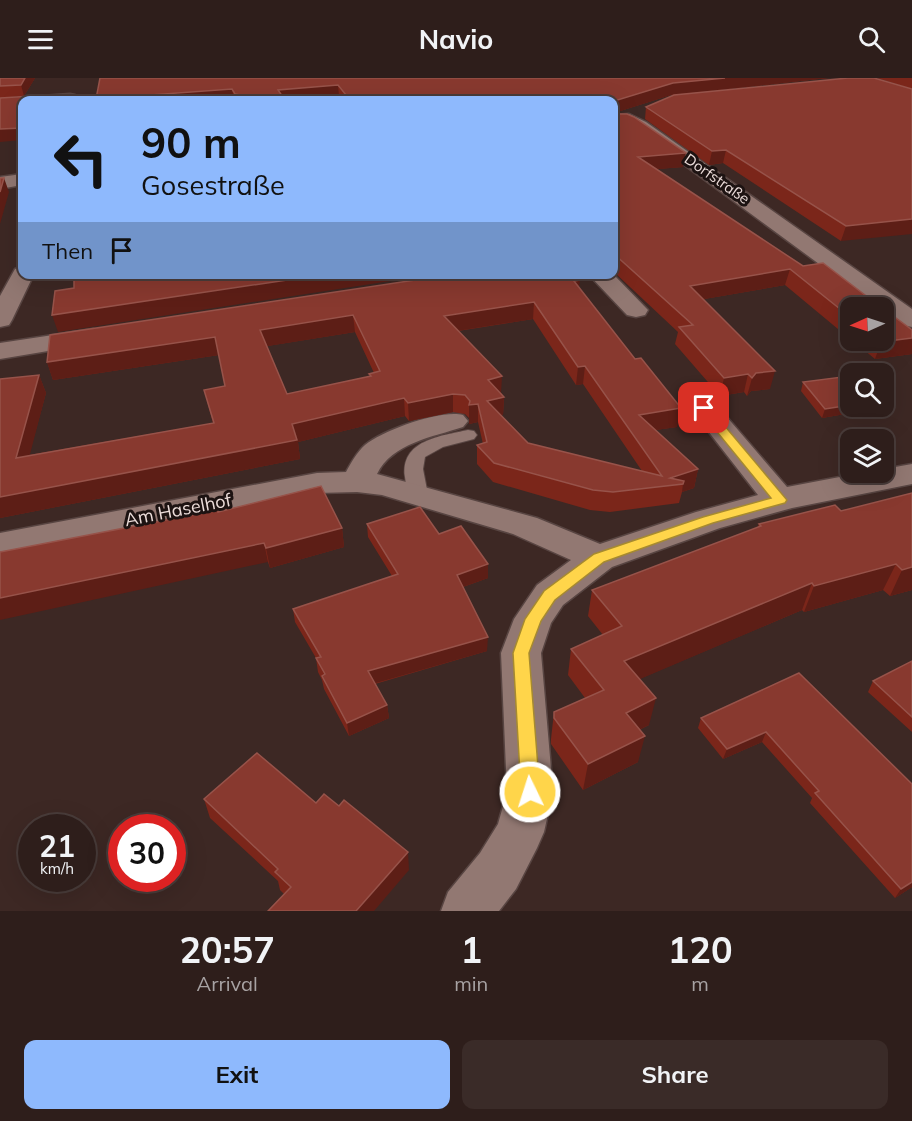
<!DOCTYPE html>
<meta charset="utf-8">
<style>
body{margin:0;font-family:Mulish,sans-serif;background:#3a2b28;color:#f1f3f6;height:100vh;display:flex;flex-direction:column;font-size:22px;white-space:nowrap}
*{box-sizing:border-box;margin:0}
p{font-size:20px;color:#a7a2a3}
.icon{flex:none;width:33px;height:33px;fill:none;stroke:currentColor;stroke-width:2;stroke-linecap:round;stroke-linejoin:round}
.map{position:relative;height:833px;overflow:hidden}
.drawer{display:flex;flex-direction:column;background:#2e1e1b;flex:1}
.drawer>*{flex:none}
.banner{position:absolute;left:18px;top:18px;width:600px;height:183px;border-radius:12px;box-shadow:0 6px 24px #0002,0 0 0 2px #493c3a;background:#8eb9fd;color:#111;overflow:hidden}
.needle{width:39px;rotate:267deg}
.controls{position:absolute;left:840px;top:219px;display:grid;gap:12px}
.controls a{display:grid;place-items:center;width:54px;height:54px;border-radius:12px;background:#2e1e1b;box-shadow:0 6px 24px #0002,0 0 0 2px #493c3a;font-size:30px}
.speed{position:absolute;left:18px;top:736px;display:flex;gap:12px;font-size:30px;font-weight:700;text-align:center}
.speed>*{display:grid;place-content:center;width:78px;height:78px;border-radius:50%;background:#2e1e1b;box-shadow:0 6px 24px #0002,0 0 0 2px #493c3a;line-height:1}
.speed small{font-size:15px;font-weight:400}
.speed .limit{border:9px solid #d22;background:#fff;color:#111}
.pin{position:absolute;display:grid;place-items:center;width:51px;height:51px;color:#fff;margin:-26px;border-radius:12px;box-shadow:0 3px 9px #0006}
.me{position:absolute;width:66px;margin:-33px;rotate:356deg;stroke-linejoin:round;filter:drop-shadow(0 0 4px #0008)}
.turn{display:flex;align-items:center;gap:21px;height:126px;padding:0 24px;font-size:27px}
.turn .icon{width:78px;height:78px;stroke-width:2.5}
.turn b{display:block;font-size:42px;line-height:51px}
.then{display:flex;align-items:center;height:57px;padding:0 24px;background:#0003;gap:12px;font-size:22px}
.eta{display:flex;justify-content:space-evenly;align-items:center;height:102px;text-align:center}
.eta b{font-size:36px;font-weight:700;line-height:42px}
.button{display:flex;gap:12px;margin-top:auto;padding:12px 24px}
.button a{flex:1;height:69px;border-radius:12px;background:#8eb9fd;color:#111;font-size:24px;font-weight:700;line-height:69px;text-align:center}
.button a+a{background:#3a2b28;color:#f1f3f6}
header{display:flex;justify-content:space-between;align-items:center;height:78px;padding:0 24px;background:#2e1e1b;font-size:27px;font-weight:700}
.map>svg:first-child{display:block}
</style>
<header><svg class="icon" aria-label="menu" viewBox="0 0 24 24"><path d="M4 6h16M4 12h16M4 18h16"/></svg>Navio<svg class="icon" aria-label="search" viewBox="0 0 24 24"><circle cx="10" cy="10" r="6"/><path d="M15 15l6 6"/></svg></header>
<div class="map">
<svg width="912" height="833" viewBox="0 0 912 833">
<rect width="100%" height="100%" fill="#3d2824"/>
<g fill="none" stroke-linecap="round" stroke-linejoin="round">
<defs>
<path id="lane" d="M468 352 474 353 477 357 474 361 443 369 425 379 423 391 428 417 425 421 418 423 411 421C407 415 406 407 405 399 400 362 441 358 468 352Z"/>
<g id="street">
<path d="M70 16 75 17 77 20 76 22H35L42 18Z"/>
<path d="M629 36 646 44 912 231V249L903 247 884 233V230H879L634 50 626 46 614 47V37Z"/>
<path d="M22 96V107L0 111V99Z"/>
<path d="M22 189V196H34L12 242 9 247 0 249V218L15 191Z"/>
<path d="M588 196H613L648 232 645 237 636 239 627 237Z"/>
<path d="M93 251 102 254 106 259 102 264 0 281V265Z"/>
<path d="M704 321 714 324 787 409 866 394H884V391L912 386V406L792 430 720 450 612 489 563 527 551 545 541 575 553 714 544 754 537 770 516 811 499 833H441L448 814 480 775 498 746 507 714 501 575 514 541 537 507 571 482 513 456 382 417 357 414 317 415 0 479V455L317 395 346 394C351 385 357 374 365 367 383 352 442 331 463 337L468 343 463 349C433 359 392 365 377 396L537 440 600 466 696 434 758 417 690 330 694 324Z"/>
</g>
</defs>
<use href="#lane" stroke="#584542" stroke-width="2"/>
<use href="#street" stroke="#584542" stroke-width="3"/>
<use href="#lane" fill="#927872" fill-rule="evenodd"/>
<use href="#street" fill="#927872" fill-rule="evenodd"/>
</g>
<g fill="#7b261a" fill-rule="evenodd">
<path d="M0 0H35L24 18 0 20Z"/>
<path d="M100 0H828L671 17 614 35V36L683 89 656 91 850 230V261L785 207 704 221 770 311 751 313 747 318 744 314 720 318 675 266 678 254 614 194V22H342L339 18 296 22H96Z"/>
<path d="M877 0H912V11Z"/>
<path d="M912 11 841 163 723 85 709 87 645 41 646 29Z"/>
<path d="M455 196 579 209 677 349 655 352 698 391 694 410 682 414 679 425 610 434 590 432 493 404 477 386V367L483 366 478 344 469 346V340L465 336 453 334 409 343 405 338 298 364 300 381 0 440V301L39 297 46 315 29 377 213 345 204 312 225 308 219 277 53 302 47 284ZM533 241 576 307 583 306 642 393 528 365 501 337H503L504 319 458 253ZM355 254 374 295 369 296 370 298 287 316 267 268Z"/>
<path d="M912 252V276L875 281 852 262H884Z"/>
<path d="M803 304 868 332 822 340 801 313Z"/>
<path d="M912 415V512L890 518 883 512 804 534 802 532 639 601 649 647 639 652 638 684 583 712 551 666V661L554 634 585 620 568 597 571 571 603 557 588 538 592 512 757 450 759 446 841 433Z"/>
<path d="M218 434 342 450 344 469 270 490 268 484Z"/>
<path d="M367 446 439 456 488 486V500L463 509 487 573 375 606 387 627 389 640 349 658 324 611 322 602 318 594 316 580 295 544 293 531 392 498 368 459Z"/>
<path d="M912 583V654L868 614 873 603Z"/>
<path d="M799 595 912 809 895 820 810 725 812 720 762 664 723 681 698 650 701 640Z"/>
<path d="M204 721 316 725 409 792 284 816 280 812 278 803 210 740Z"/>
</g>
<g fill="#5d1e16">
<path d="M25 0H35L24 18 21 7Z"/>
<path d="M725 0H828L671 17 614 35V23L673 5Z"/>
<path d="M338 7 339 18 296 22H280L278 12Z"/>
<path d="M232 11 234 22H96V21Z"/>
<path d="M22 50V62L0 64V51Z"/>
<path d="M726 72 723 85 709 87 712 73Z"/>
<path d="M686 75 683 89 636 93 638 79Z"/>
<path d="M4 100 9 114 0 146V114Z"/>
<path d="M912 141V156L841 163 846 148Z"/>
<path d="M790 191 785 207 687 224 690 208Z"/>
<path d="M327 196H436L58 254 52 237Z"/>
<path d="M580 202 578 218 574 203Z"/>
<path d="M534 224 533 241 444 255V238Z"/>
<path d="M353 237 355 254 262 269 260 252Z"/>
<path d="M215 259 219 277 53 302 47 284Z"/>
<path d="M912 260V276L875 281 881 264Z"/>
<path d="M585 288 583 306 576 307 578 289Z"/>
<path d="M775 293 770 311 751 313 747 318 752 300 756 295Z"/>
<path d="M748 296 744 314 720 318 724 300Z"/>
<path d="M39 297 46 315 24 399 16 380Z"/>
<path d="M502 298 501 316 488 302Z"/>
<path d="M453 316V334L409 343 408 325Z"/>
<path d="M504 319 503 337 486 342 487 323Z"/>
<path d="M404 320 405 338 298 364 300 381 0 440V419L292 346Z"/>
<path d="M478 326V344L469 346V327Z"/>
<path d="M850 327V328H869L868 332 822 340 825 331Z"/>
<path d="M681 330 677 349 635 355 639 337Z"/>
<path d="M698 391 694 410 682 414 683 406 670 400Z"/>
<path d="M342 450 344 469 270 490 266 470Z"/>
<path d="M264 465 268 484 0 542V520Z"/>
<path d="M488 486V500L457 511V497Z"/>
<path d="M896 486 883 512 804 534 814 508Z"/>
<path d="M912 489V512L890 518 902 492Z"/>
<path d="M812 505 802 532 619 610 624 583Z"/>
<path d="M488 559 487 573 369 607 368 593Z"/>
<path d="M656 620 649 647 620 661 626 635Z"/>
<path d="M387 627 389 640 349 658 347 645Z"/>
<path d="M766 654 762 664 723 681 727 671Z"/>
<path d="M645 658 638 684 583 712 588 686Z"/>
<path d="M408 774 409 792 374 833H356Z"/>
<path d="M912 804V809L895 820 901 811Z"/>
</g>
<g fill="#88392f" stroke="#97534a" stroke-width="1.5" fill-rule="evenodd">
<path d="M0 0H25L21 7 0 8Z"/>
<path d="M100 0H725L673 5 614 23V36H627L634 39 686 75 638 79 803 188 823 185 882 230H850V239L790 191 690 208 775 293 756 295 752 300 748 296 724 300 679 249 693 247 614 176V22H350L338 7 278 12 285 22H252L250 19 235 16 232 11 96 21Z"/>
<path d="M848 0H874L912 11V141L846 148 726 72 712 73 646 29 674 17Z"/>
<path d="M32 18 31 22H22V50L0 51V20Z"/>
<path d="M0 100H4L0 114Z"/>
<path d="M74 196H327L52 237 55 213 74 210Z"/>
<path d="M455 196H575L580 202 574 203 635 281 641 280 681 330 639 337 698 391 670 400 684 403 683 406 613 414 593 412 494 385 477 367 487 364 478 326 469 327 470 323 465 317 453 316 408 325 404 320 292 346 297 362 0 419V301L39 297 16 380 214 345 204 312 225 308 215 259 47 284 50 257ZM534 224 578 289 585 288 662 398 528 365 487 323 504 319 488 302 502 298 444 238ZM353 237 380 293 369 296 371 298 287 316 260 252Z"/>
<path d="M884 231 912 252V260L881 264 880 262H884Z"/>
<path d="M850 298V327L825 331 803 304Z"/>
<path d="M321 408 342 450 266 470 264 465 0 520V474L218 432V434Z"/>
<path d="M912 415V489L902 492 896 486 814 508 812 505 624 583 656 620 626 635 645 658 588 686 554 640V634L604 612 571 571 622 548 592 512 761 448 759 446 835 427 841 433Z"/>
<path d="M420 429 439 456 461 448 488 486 457 497 488 559 368 593 387 627 347 645 322 598 325 596 316 580 321 579 293 531 398 496 367 446Z"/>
<path d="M912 583V639L873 603Z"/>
<path d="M799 595 912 706V804L901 811 815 715 819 713 766 654 727 671 701 640Z"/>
<path d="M257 675 316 725 324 716 339 728 344 722 408 774 356 833H268L291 809 275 794 278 791 204 721Z"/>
</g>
<path fill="#ffd54a" stroke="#a68a30" stroke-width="1.5" d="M704 327 708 328 787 422 785 425 713 445 604 484 555 522 541 543 529 575 540 714 537 721 530 723 523 721 521 714 513 575 525 541 544 513 594 476 703 439 771 420 700 333V328Z"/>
<g text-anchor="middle" stroke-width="6" stroke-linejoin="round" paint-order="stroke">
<g font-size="15" fill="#ecddda" stroke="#1d1312">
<text transform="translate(717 101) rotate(35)" y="5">Dorfstraße</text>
</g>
<g font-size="18" fill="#ecddda" stroke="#1d1312">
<text transform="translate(178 432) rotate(-11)" y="6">Am Haselhof</text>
</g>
</g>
</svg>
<div class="controls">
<a><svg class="needle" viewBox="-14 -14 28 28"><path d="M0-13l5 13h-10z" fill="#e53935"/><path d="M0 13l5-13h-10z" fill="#a7a2a3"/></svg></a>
<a><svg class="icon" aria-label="search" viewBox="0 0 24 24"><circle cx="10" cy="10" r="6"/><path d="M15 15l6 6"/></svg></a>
<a><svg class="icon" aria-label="layers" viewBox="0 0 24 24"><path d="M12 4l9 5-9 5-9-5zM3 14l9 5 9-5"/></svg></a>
</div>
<div class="speed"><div>21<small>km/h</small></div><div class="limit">30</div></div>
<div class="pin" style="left:704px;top:330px;background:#d93025"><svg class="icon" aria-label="arrive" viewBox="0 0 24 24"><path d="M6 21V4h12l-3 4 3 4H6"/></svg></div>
<svg class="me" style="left:530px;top:714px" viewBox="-20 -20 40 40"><circle r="17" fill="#ffd54a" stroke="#fff" stroke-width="3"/><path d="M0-11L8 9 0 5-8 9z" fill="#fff"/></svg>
<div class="banner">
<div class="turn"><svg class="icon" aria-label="left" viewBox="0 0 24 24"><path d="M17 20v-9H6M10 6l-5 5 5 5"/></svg><div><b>90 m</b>Gosestraße</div></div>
<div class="then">Then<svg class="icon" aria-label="arrive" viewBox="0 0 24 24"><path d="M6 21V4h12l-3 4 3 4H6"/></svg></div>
</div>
</div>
<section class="drawer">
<div class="eta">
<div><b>20:57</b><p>Arrival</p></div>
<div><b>1</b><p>min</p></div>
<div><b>120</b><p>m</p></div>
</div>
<div class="button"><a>Exit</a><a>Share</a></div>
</section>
